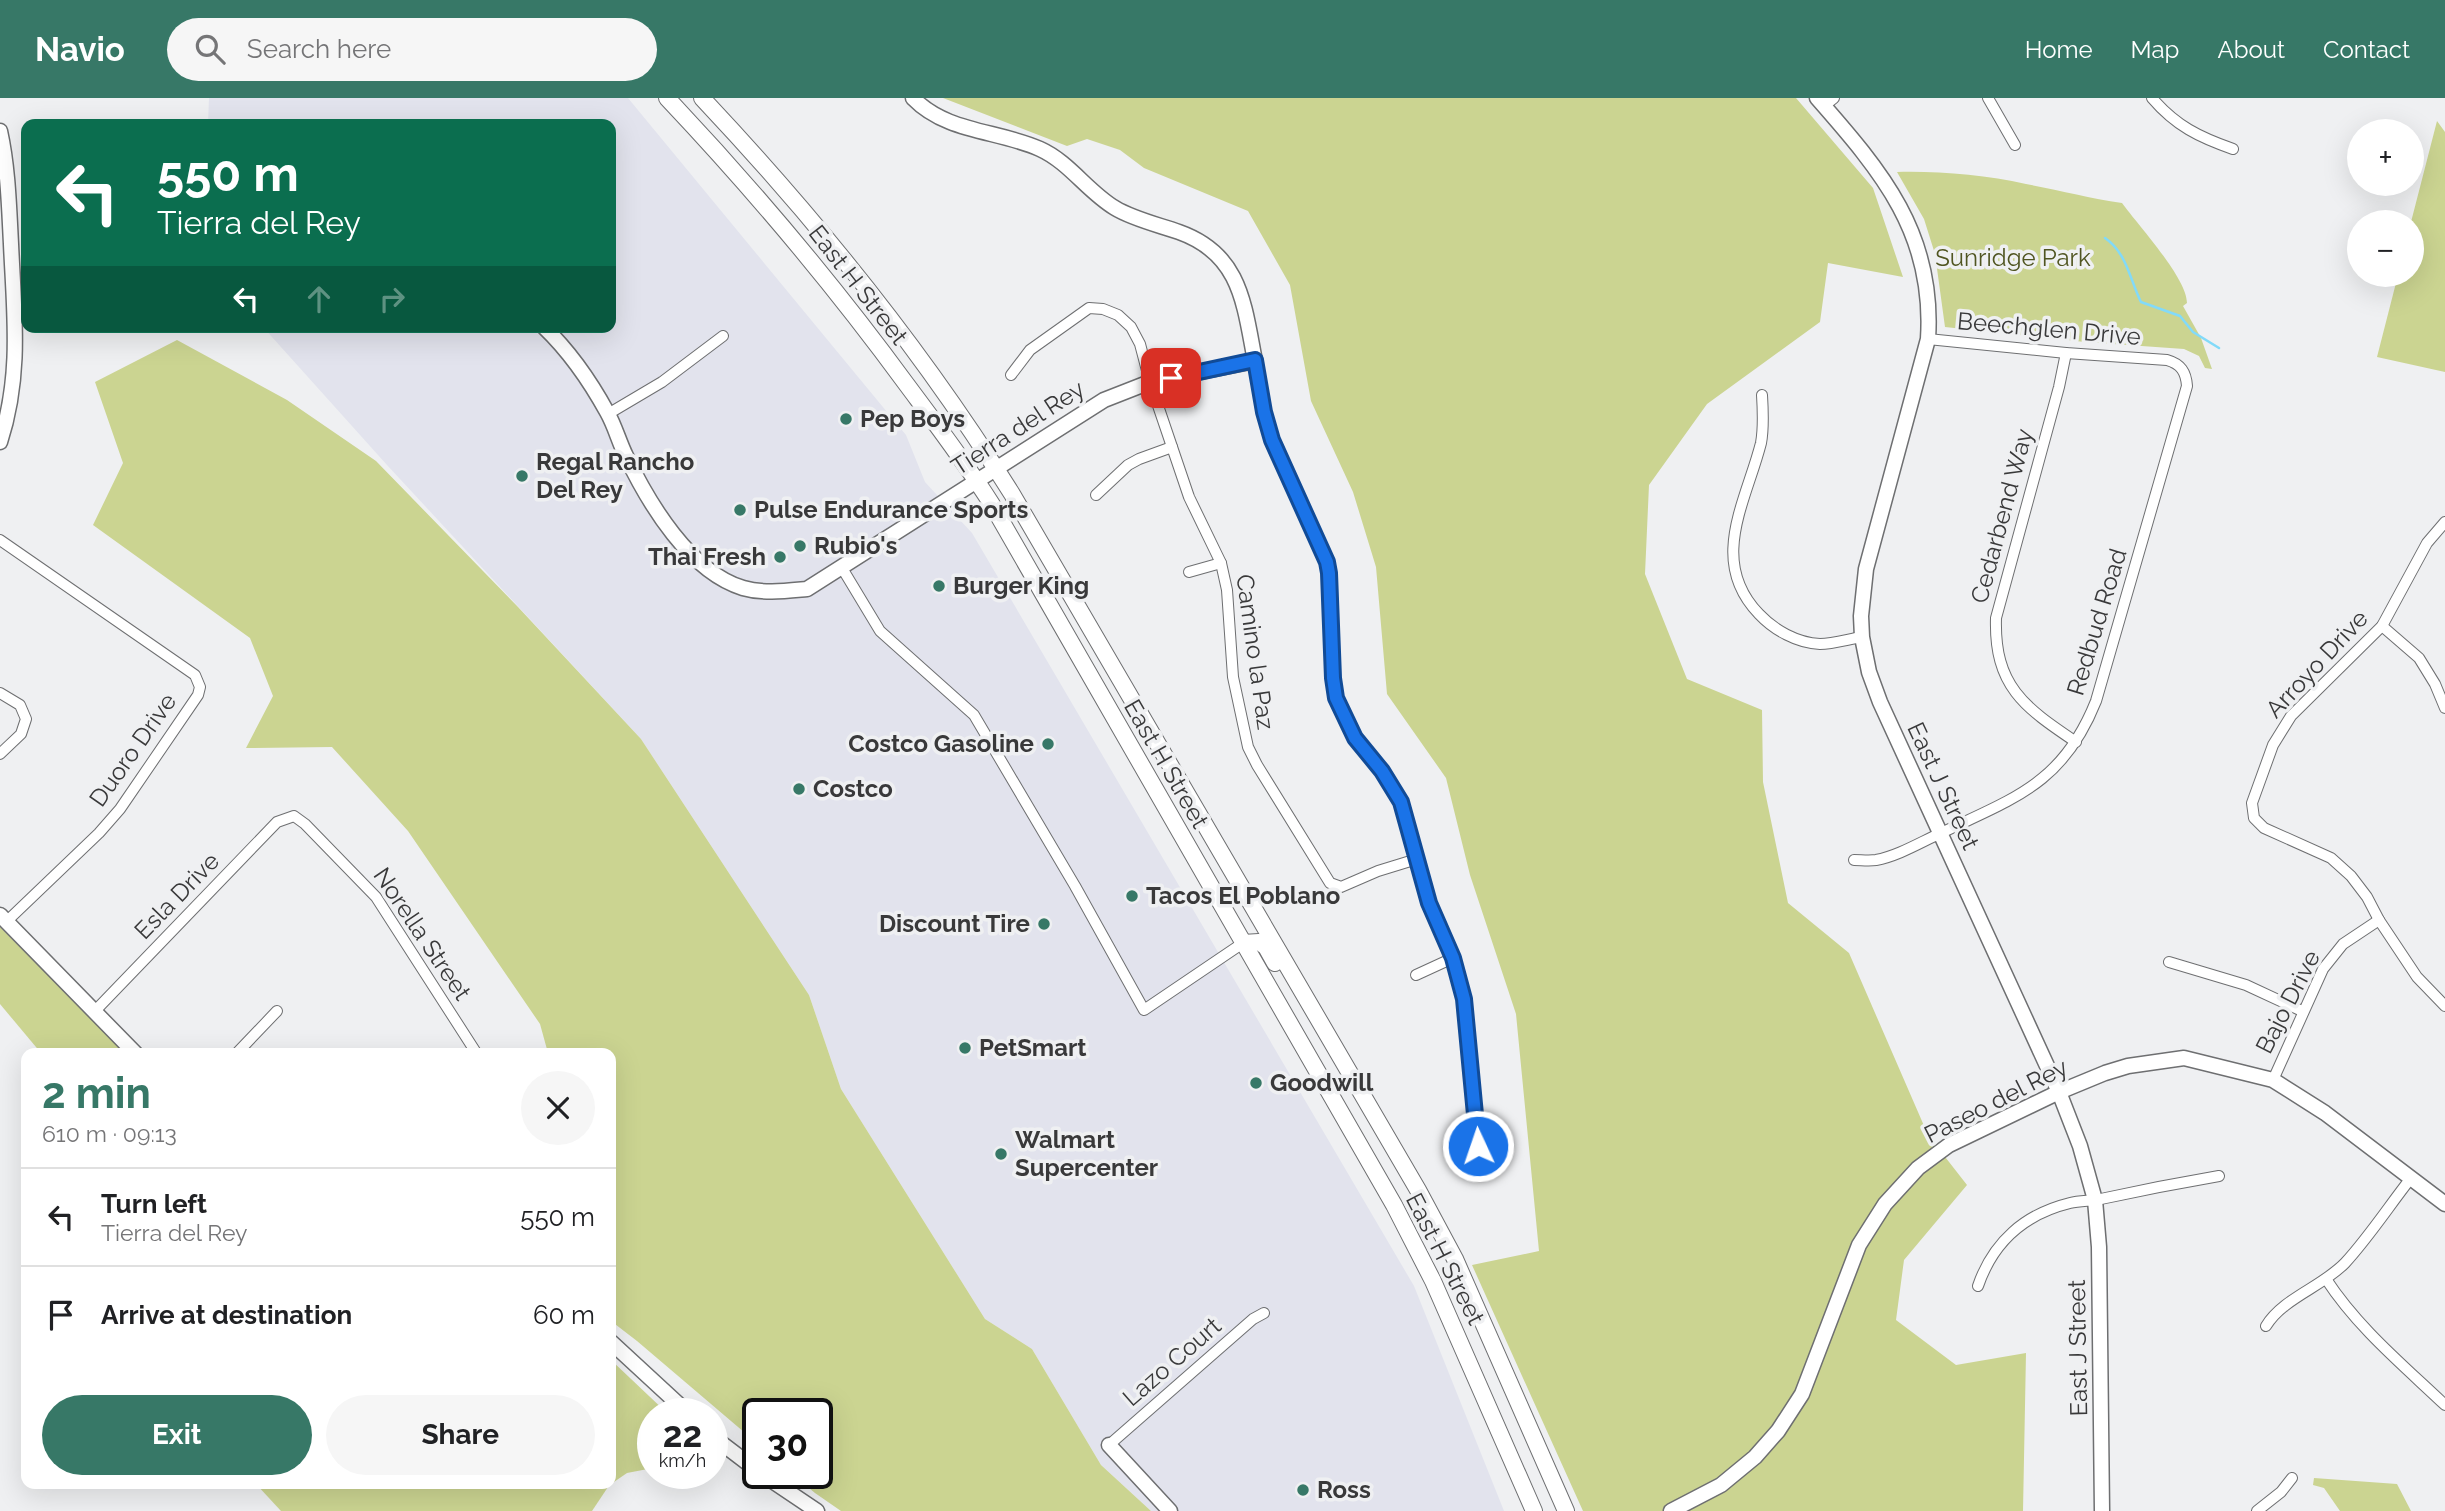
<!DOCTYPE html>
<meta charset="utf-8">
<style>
body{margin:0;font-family:Raleway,sans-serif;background:#f6f6f6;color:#202124;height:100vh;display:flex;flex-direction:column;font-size:26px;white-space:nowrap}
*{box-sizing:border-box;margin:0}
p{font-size:23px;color:#757577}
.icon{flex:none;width:38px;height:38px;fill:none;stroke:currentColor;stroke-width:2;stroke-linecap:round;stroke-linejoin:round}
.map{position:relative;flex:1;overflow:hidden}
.sheet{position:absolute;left:21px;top:950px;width:595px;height:441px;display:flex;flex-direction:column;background:#fff;border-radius:14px;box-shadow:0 7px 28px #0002}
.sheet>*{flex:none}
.guide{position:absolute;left:21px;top:21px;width:595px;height:214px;border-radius:14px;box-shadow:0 7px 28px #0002;background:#0b6e4f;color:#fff;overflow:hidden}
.tools{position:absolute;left:2347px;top:21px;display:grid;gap:14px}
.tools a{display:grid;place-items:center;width:77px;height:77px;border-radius:50%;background:#fff;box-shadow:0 7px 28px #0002;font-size:35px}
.speed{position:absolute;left:637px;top:1300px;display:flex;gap:14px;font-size:35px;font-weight:700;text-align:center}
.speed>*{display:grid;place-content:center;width:91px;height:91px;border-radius:50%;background:#fff;box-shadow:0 7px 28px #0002;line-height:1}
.speed small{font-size:18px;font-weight:400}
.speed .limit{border:4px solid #111;border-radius:10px;background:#fff;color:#111}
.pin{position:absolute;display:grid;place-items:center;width:60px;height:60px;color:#fff;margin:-30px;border-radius:14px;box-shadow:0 4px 10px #0006}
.me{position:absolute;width:77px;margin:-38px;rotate:357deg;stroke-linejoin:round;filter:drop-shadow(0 0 5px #0008)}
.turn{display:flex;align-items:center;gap:24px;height:147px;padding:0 21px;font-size:32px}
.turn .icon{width:91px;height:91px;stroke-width:2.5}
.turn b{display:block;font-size:49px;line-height:60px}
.lanes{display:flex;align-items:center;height:66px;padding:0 21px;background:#0003;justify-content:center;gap:35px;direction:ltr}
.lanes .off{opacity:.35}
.round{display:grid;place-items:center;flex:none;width:74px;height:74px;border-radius:37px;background:#f6f6f6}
.overview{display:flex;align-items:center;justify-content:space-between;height:119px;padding:0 21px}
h1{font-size:42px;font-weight:700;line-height:52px;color:#377867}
.cta{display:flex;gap:14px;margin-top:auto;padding:14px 21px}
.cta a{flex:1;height:80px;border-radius:42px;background:#377867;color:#fff;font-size:28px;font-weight:700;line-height:80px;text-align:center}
.cta a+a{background:#f6f6f6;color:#202124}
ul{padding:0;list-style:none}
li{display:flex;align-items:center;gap:21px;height:98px;padding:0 21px;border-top:2px solid #e0e0e0}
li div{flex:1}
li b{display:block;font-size:26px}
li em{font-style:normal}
header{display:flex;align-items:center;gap:42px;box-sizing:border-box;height:98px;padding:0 35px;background:#377867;color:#fff}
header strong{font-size:33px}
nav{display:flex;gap:38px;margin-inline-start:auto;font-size:24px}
.search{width:490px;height:63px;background:#f6f6f6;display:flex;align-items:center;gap:18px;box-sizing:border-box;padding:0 24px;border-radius:38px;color:#757577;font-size:26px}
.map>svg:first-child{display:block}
</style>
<header>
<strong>Navio</strong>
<div class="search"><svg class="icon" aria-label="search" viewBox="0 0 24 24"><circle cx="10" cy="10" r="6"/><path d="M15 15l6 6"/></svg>Search here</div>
<nav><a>Home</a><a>Map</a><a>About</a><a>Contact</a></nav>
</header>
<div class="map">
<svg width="2445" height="1413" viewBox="0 0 2445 1413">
<rect width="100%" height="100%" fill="#eff0f2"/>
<path fill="#e2e3ed" d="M209 0H628L906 337 925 384 972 435 1414 1188 1504 1413H1151L1101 1367 1032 1251 985 1221 841 991 809 897 641 641 387 367 263 229H611V26H208Z"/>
<g fill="#cbd491">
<path d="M943 0H1796L1873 90 1903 179 1828 165 1820 224 1707 306 1649 387 1645 476 1687 581 1762 612 1763 684 1788 805 1849 855 1928 1037 1967 1087 1904 1162 1896 1222 1956 1267 2026 1255 2023 1413H1583L1472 1167 1539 1153 1516 916 1470 777 1446 680 1387 596 1376 469 1353 394 1311 303 1290 187 1248 113 1144 70 1120 52 1087 41 1067 48Z"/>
<path d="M2437 23 2445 34V274L2377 259 2398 177H2412L2411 124Z"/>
<path d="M1897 74C1939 73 1985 77 2026 86 2058 92 2089 100 2122 105 2138 127 2187 180 2187 205L2183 208 2201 240 2212 271 2205 270 2199 258 2184 251 2085 244 1945 229 1935 156 1924 121Z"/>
<path d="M177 242 287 302 376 363 518 509 641 641 809 897 841 991 985 1221 1032 1251 1101 1367 1151 1413H841L815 1395 792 1376H817V1316H758V1346L637 1243 611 1223V956L548 955 540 926 408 733 332 649 246 650 273 598 250 540 93 427 123 365 95 284Z"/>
<path d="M0 829 125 955H41L0 906Z"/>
<path d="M611 1262 668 1316H653V1370L627 1375 611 1386Z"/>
<path d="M2314 1380 2397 1386 2411 1413H2340L2324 1390 2313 1387Z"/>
<path d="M256 1386H610L592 1413H281Z"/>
</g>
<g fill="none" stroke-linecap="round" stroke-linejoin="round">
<path stroke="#82daf9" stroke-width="2.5" d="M2105 140C2127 155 2130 182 2141 204L2180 218 2193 234 2219 250"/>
<defs>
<g id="street">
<path d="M1988 0 2015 47"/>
<path d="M2152 0C2176 28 2199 39 2233 51"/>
<path d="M1824 8 1834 0"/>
<path d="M2066 255 2059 289 1996 520C1994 588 2024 609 2076 644"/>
<path d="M1255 263 1264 314 1272 342 1327 464 1329 475 1333 580 1336 600 1355 640 1382 673 1401 704 1429 805 1453 860 1464 901 1479 1043 1476 1071"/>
<path d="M1011 277 1030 252 1089 210 1103 211 1118 217 1131 229 1140 246 1150 284 1189 399 1221 465 1227 492 1233 579 1248 649 1257 667 1330 785 1341 789 1378 773 1417 761"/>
<path d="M1762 297C1763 313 1764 329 1761 345 1746 404 1708 463 1759 516 1774 532 1797 545 1820 546 1833 546 1849 541 1862 539"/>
<path d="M608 316 662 284 723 238"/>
<path d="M1096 397 1128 367 1139 361 1172 349"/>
<path d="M2445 424 2427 445 2382 528 2291 618 2273 647 2252 705 2254 720 2264 730 2331 760 2351 778 2367 799 2379 822 2417 879 2445 908"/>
<path d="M0 442 195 577 200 589 198 597 120 711 99 735 6 824"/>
<path d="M842 470 880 533 974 617 1075 788 1144 912 1243 845"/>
<path d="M1189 474 1221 465"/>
<path d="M2382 528 2419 560 2435 586 2445 610"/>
<path d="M0 595 20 607 26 621 21 636 0 656"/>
<path d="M1854 762C1861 762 1869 763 1876 762 1898 758 1921 744 1941 735 2014 700 2063 686 2096 603L2187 288C2186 274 2181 266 2167 262L2066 255 1928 241"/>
<path d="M2169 864 2246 887 2302 913"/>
<path d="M1416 877 1453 860"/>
<path d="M94 914 277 724 294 718 305 726 376 799 477 956"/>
<path d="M236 956 277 913"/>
<path d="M2273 982 2323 871 2343 846 2379 822"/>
<path d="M2326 1181C2358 1230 2403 1267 2445 1307"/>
<path d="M1978 1188C1993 1144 2025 1116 2070 1105 2078 1103 2088 1103 2096 1102 2137 1093 2178 1085 2219 1078"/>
<path d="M2266 1228C2283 1200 2322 1189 2345 1165 2369 1139 2389 1108 2411 1080"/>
<path d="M1109 1347 1253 1221 1264 1215"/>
<path d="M2257 1413 2281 1394 2292 1380"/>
</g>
<g id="secondary">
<path d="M1817 0C1882 74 1935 136 1928 241L1866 471 1861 518 1862 539 1869 574 1880 604 2059 994 2080 1048 2095 1102 2099 1149 2102 1413"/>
<path d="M0 33C8 69 9 108 11 146 14 214 22 277 0 344"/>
<path d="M544 229C570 254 590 283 607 314 615 328 619 344 626 358 649 406 690 474 743 490 764 496 786 493 807 491L1104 302 1150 284 1255 263C1244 206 1241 156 1179 134 1159 127 1133 121 1115 110 1088 94 1069 64 1040 51 998 32 947 35 913 0"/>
<path d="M0 817 136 956"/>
<path d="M611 1244 689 1316"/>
<path d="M712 1338 758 1373"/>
<path d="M1109 1347 1170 1413"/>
<path d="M762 1376 817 1413"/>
<path d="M1671 1413 1721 1387 1755 1359 1778 1333 1802 1296 1859 1147 1885 1106 1918 1070 1949 1047 2059 994 2105 975 2128 968 2184 960 2273 982 2325 1015 2445 1106"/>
</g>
<g id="primary">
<path d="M667 0C753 91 833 186 907 287 936 326 965 364 991 405L1394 1107 1433 1183 1534 1413"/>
<path d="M702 0C816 121 924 255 1012 396L1418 1092 1455 1161 1566 1413"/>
<path d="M1243 845 1259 844 1266 849 1275 865"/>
</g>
</defs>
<use href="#street" stroke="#6e6f71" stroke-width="12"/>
<use href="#secondary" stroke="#6e6f71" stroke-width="17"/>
<use href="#primary" stroke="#6e6f71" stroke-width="18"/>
<use href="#street" stroke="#fff" stroke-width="10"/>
<use href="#secondary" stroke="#fff" stroke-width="14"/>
<use href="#primary" stroke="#fff" stroke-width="16"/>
</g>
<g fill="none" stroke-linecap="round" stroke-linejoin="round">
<defs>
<path id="route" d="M1171 280 1255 262 1264 314 1272 342 1327 464 1329 475 1333 580 1336 600 1355 640 1382 673 1401 704 1429 805 1453 860 1464 901 1478 1048"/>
</defs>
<use href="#route" stroke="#114b97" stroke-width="18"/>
<use href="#route" stroke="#1a73e8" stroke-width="12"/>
</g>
<g fill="#377867" stroke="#eff0f2" stroke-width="2.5">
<circle cx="846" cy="321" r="7"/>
<circle cx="522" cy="378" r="7"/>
<circle cx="740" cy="412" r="7"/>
<circle cx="800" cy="448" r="7"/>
<circle cx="780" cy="459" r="7"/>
<circle cx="939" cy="488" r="7"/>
<circle cx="1048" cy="646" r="7"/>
<circle cx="799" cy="691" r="7"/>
<circle cx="1132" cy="798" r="7"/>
<circle cx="1044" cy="826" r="7"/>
<circle cx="965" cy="950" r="7"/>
<circle cx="1256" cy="985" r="7"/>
<circle cx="1001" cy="1056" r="7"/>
<circle cx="1303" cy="1392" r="7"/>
</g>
<g text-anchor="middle" stroke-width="7" stroke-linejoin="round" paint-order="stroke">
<g font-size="24" fill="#505521" stroke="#eff0f2">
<text x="2013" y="168">Sunridge Park</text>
</g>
<g font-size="24" fill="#39393a" stroke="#eff0f2">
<text transform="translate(858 187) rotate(52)" y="8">East H Street</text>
<text transform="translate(2049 231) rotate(5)" y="8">Beechglen Drive</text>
<text transform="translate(1018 330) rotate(-33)" y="8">Tierra del Rey</text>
<text transform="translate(2002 418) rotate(-75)" y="8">Cedarbend Way</text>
<text transform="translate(2097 524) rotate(-73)" y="8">Redbud Road</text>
<text transform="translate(1255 554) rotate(82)" y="8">Camino la Paz</text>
<text transform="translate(2317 566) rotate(-47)" y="8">Arroyo Drive</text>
<text transform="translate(133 652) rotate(-55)" y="8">Duoro Drive</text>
<text transform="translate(1166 666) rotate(60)" y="8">East H Street</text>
<text transform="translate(1943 688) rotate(65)" y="8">East J Street</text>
<text transform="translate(177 798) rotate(-46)" y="8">Esla Drive</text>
<text transform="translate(422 836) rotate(56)" y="8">Norella Street</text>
<text transform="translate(2288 904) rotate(-63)" y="8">Bajo Drive</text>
<text transform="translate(1996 1003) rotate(-27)" y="8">Paseo del Rey</text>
<text transform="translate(1445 1161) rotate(63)" y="8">East H Street</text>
<text transform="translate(2078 1250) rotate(-91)" y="8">East J Street</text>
<text transform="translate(1172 1264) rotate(-41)" y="8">Lazo Court</text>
</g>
<g font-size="24" font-weight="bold" fill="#39393a" stroke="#eff0f2" text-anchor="start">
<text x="860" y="329">Pep Boys</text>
<text x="536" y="372">Regal Rancho<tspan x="536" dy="28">Del Rey</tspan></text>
<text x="754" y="420">Pulse Endurance Sports</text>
<text x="814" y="456">Rubio's</text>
<text x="766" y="467" text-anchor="end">Thai Fresh</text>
<text x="953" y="496">Burger King</text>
<text x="1034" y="654" text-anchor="end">Costco Gasoline</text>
<text x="813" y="699">Costco</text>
<text x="1146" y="806">Tacos El Poblano</text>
<text x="1030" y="834" text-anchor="end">Discount Tire</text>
<text x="979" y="958">PetSmart</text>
<text x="1270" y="993">Goodwill</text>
<text x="1015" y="1050">Walmart<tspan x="1015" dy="28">Supercenter</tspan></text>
<text x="1317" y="1400">Ross</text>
</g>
</g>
</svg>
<div class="tools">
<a>+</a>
<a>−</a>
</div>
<div class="speed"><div>22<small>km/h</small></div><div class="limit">30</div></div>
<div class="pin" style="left:1171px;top:280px;background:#d93025"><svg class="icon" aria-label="arrive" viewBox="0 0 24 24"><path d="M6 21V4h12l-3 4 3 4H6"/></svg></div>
<svg class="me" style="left:1478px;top:1048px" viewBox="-20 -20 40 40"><circle r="17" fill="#1a73e8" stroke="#fff" stroke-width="3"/><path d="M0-11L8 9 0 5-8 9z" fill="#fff"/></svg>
<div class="guide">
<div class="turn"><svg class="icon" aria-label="left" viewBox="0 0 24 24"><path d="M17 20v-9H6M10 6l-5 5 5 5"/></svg><div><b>550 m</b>Tierra del Rey</div></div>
<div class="lanes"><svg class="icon" aria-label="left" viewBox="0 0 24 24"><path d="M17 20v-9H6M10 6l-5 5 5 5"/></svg><svg class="icon off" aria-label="ahead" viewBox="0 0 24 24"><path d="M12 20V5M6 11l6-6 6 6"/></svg><svg class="icon off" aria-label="right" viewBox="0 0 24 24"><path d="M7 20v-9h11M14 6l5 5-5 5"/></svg></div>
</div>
<section class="sheet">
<div class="overview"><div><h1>2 min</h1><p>610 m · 09:13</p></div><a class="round"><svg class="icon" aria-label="close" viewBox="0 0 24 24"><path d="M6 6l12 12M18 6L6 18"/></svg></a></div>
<ul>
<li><svg class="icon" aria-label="left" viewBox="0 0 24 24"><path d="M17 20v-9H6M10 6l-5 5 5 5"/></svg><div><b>Turn left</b><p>Tierra del Rey</p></div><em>550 m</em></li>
<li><svg class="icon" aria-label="arrive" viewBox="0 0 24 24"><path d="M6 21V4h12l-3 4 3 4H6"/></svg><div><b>Arrive at destination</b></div><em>60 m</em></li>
</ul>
<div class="cta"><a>Exit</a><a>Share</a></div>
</section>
</div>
